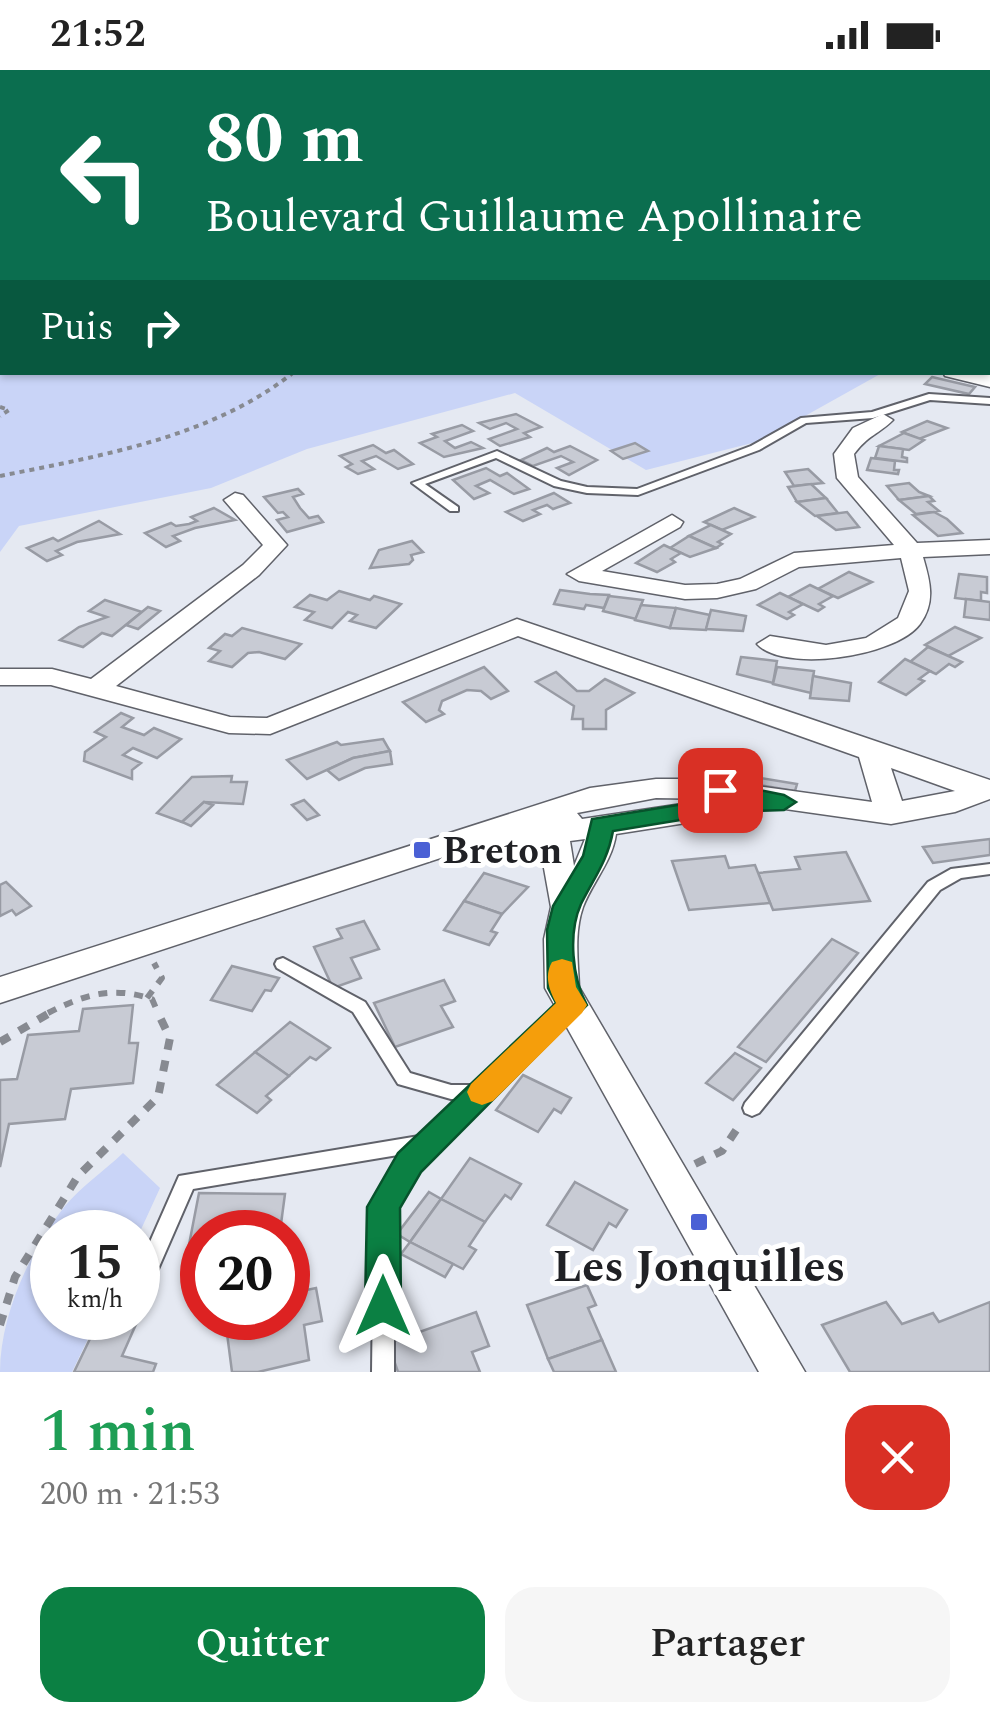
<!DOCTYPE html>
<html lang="fr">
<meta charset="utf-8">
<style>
body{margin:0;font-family:Spectral,serif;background:#f6f6f6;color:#222;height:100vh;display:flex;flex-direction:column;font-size:38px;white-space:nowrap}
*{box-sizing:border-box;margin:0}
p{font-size:32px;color:#767676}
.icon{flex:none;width:55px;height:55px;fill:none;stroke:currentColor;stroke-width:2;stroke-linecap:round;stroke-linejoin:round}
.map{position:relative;height:1302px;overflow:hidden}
.drawer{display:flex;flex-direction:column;background:#fff;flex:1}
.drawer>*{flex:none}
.banner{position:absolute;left:0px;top:0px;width:990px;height:305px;box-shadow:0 2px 8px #0004;background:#0b6e4f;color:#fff;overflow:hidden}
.speed{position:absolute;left:30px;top:1140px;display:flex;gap:20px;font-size:50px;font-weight:700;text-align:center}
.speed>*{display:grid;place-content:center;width:130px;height:130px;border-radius:50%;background:#fff;box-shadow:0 2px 8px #0004;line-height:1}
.speed small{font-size:25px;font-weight:400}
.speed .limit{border:15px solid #d22;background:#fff;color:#111}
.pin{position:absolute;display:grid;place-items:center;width:85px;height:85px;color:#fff;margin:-42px;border-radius:20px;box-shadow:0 5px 15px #0006}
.me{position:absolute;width:110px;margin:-55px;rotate:0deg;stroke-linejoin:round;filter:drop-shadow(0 0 8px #0008)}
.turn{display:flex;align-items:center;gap:35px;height:210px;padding:0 40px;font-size:45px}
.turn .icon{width:130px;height:130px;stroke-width:2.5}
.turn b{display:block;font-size:70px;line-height:85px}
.then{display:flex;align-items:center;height:95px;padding:0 40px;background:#0003;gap:20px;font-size:38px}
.round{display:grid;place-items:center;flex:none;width:105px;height:105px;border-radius:30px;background:#f6f6f6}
.summary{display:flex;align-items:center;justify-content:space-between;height:170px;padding:0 40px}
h1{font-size:60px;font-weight:600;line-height:75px;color:#1e9e55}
.action{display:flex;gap:20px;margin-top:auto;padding:20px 40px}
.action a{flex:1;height:115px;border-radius:30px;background:#0b8043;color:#fff;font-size:40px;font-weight:600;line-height:115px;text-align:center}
.action a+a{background:#f6f6f6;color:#222}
.status{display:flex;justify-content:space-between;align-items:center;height:70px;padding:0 50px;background:#fff;direction:ltr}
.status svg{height:28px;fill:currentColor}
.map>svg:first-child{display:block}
</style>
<div class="status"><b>21:52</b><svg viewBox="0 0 49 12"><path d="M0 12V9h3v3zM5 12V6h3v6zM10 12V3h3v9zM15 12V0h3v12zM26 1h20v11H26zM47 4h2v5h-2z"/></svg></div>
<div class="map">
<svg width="990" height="1302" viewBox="0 0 990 1302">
<rect width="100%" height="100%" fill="#e5e9f2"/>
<g fill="#c9d4f7">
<path d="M0 149 2 302 882 303 760 371 646 400 515 323 307 379 211 418 19 456 0 482Z"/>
<path d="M123 1083 160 1118 138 1166V1162H52V1248H98L72 1302H0C0 1246 30 1180 65 1136 81 1117 105 1100 123 1083Z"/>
</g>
<g fill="#c8cbd4" stroke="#989ba4" stroke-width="2.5">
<path d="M932 307 975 317 969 324 925 314Z"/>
<path d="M516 344 541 357 524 363 530 367 500 376 489 369 517 359 506 353 490 359 479 353Z"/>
<path d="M927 351 947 358 919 369 902 362Z"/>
<path d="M462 355 473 361 445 371 455 378 471 372 483 378 444 387 420 373 437 367 432 364Z"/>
<path d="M904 363 924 370 909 380 879 376Z"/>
<path d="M635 373 648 381 623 389 611 381Z"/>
<path d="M373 375 386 383 394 380 413 394 398 399 376 386 362 391 374 399 358 404 346 397 352 394 340 386Z"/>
<path d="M570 376 597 390 569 405 557 398 573 392 561 386 533 396 521 390 547 378 554 382Z"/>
<path d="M879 376 903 379 902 387 907 388V392L875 388Z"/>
<path d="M871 388 895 391 894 400H899L898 404 867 400Z"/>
<path d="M486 398 500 406 507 403 529 419 514 424 490 410 476 416 489 423 474 429 453 410Z"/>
<path d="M808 399 823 413 794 416 785 402Z"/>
<path d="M909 413 919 422 929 426 899 430 887 416Z"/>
<path d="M811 414 826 428 797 432 788 417Z"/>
<path d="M298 419 303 424 293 427 300 438 309 448 318 446 323 452 287 462 277 450 288 447 283 442 278 443 264 427Z"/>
<path d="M554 423 570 433 553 439 547 435 533 440 540 444 523 451 506 442Z"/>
<path d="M929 426 934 431 928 432 939 441 916 444 899 430Z"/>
<path d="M826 428 838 443 815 446 797 432Z"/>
<path d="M214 438 235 450 195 458 173 466 180 471 166 477 145 463 171 453 176 456 189 454 197 451 191 447Z"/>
<path d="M734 438 754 447 722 460 704 452Z"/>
<path d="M847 442 859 457 836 460 817 446Z"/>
<path d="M934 442 947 449 962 463 938 466 913 445Z"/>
<path d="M99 451 120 464 77 472 56 481 62 485 47 491 27 478 53 468 58 471Z"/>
<path d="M711 455 731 464 718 472 722 474 716 478 689 466Z"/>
<path d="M689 466 716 478 690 487 670 478Z"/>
<path d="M412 471 423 482 411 485 413 490 409 494 370 498 379 480Z"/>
<path d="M664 475 681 483 671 489 675 492 657 502 636 493Z"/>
<path d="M849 502 872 512 838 528 818 519Z"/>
<path d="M959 504 987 507V523L981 522V531L955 528Z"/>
<path d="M810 515 833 526 819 534 824 537 818 541 788 527Z"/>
<path d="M560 520 590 524 609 525 604 538 586 535 584 539 554 534Z"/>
<path d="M339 521 370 530 374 526 401 534 376 558 350 551 357 545 348 542 332 558 305 550 314 542 295 537 310 525 327 530Z"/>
<path d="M780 523 803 534 789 542 794 545 787 549 758 535Z"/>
<path d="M609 526 643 530 636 549 603 541Z"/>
<path d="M966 529 990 532V550L964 547Z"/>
<path d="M105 530 142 542 112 566 102 563 83 577 60 570 79 557 107 547 89 541Z"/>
<path d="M641 535 676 538 670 558 635 550Z"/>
<path d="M148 537 160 541 138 559 126 555Z"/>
<path d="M676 538 710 545 706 560 670 558Z"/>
<path d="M711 540 746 546 743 561 706 559Z"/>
<path d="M955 557 981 568 948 586 925 575Z"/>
<path d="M242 558 301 574 285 589 259 582 248 583 232 597 209 591 220 581 209 578 225 564 232 566Z"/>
<path d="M928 577 962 592 955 597 949 594 936 604 910 592Z"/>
<path d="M741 587 777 591 773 613 737 604Z"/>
<path d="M905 589 930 601 919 609 924 611 906 625 879 612Z"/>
<path d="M484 597 508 621 491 629 481 621 467 620 442 631 439 640 444 644 426 652 403 632Z"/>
<path d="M777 597 814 601 811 623 773 614Z"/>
<path d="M556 602 577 621H589L605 609 634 623 606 640V659H583V649H572L574 636 536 612Z"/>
<path d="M813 606 851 613 849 631 810 628Z"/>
<path d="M121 643 133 648 122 657 144 665 154 658 181 669 157 688 133 678 123 685 141 693 132 700V709L84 691 85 682 106 667 95 662Z"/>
<path d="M383 669 390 681 353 688 307 709 287 690 337 672 341 675Z"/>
<path d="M390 681 392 694 365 698 339 710 327 700 353 688Z"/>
<path d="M232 706 231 712H247L243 734 204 732 182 752 157 743 192 707Z"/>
<path d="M754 707 797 714 795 721 753 714Z"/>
<path d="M304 730 319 745 307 750 292 735Z"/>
<path d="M204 732 213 735 191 756 182 752Z"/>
<path d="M990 769V785L933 793 923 777Z"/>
<path d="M846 782 870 831 773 840 758 803 800 799 795 787Z"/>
<path d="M725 786 729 798 755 795 770 833 689 840 672 791Z"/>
<path d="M484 803 528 817 502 844 464 831Z"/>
<path d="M6 812 31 836 16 845 12 840 0 846V815Z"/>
<path d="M464 831 502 844 491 861 497 863 489 875 444 860Z"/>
<path d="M364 851 379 879 351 888 361 908 333 918 314 877 342 868 337 859Z"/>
<path d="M832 869 858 883 766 992 738 977Z"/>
<path d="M232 896 279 908 271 921 265 920 252 941 211 930Z"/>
<path d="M444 910 455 931 441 936 453 957 395 977 374 933Z"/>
<path d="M133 935 129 973H138L133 1013 71 1019 65 1049 9 1054 0 1097V1010L17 1009 28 965 79 961 83 939Z"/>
<path d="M290 952 330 978 316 990 310 987 289 1006 255 982Z"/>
<path d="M255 982 289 1006 266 1026 271 1030 257 1043 217 1015Z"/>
<path d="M735 983 761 998 733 1030 706 1013Z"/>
<path d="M523 1005 571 1028 561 1043 554 1039 538 1062 496 1040Z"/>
<path d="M470 1088 521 1114 511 1129 505 1125 485 1152 441 1129Z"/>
<path d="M575 1112 627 1140 616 1157 609 1153 593 1180 547 1155Z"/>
<path d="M429 1122 441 1129 410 1172 397 1164Z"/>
<path d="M199 1123 285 1124 281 1154H264L262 1162H202V1185H187Z"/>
<path d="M441 1129 485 1152 469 1176 476 1180 463 1199 410 1172Z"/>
<path d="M410 1172 453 1194 445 1207 401 1184Z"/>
<path d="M587 1215 596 1235 588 1238 602 1270 548 1289 527 1235Z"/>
<path d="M316 1218 322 1251 304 1255 309 1290 258 1302H232L225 1248H288V1224Z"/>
<path d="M886 1232 902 1254 933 1243 939 1252 990 1232V1302H850L822 1255Z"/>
<path d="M476 1242 489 1276 472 1282 480 1302H398L388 1273Z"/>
<path d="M100 1248 137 1252 122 1286 156 1294 153 1302H74Z"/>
<path d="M602 1270 616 1302H554L548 1289Z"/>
</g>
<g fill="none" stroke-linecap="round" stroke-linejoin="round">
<defs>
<g id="lane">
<path d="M988 42 990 43V47L988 46Z"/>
<rect x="0" y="66" width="2" height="4"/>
<path d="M990 253V268L988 267V254Z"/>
<path d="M929 324 990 328V334L930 330 873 348 806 353 759 380 638 425 587 423 554 416 496 388 425 414 458 437V441H450L412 413 497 381 561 411 587 417 637 419 751 376 801 348 872 342Z"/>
<path d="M990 794V804L961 808 940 820 759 1043 752 1046 745 1043 743 1038 745 1033 928 812 951 799Z"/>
<path d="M283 888 365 932 410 1003 451 1015H478L566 931 572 929 578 931 581 936 416 1098 394 1138V1302H372L374 1137 404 1084 193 1119 145 1229 138 1232V1199L179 1106 425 1065 462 1029H451L398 1014 353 942 277 898 275 894 277 890Z"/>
</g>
<g id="street">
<path d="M682 0H693L694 2H683Z"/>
<rect x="0" y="137" width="2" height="8"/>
<path d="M943 302 990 305V317L945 306Z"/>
<path d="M883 344 893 350C879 364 868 365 854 384L858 407 917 473 990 470V484L923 487C930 511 936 532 920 554 896 587 783 603 757 574L770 566 826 575 866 568 898 548 909 521 901 488 799 497 756 519 717 528 685 529 579 511 567 504 672 445 683 452 680 457 602 501 685 515 717 514 740 509 794 483 894 475 837 408 834 384 853 358Z"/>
<path d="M235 423 243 425 287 475 259 505 116 616 230 647 267 648 517 549 990 710V729L955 742 891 754 757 735 743 744 616 764C612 792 593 811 583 837 574 863 578 890 579 917L805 1302H759L545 918 544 869 551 837 540 776 494 783 483 780 480 775 0 933V907L590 718 656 709H705L872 732 859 687 518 566 270 664 229 663 51 615H0V599H52L91 609 243 495 263 475 224 430ZM891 698 955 721 902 731ZM656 728 715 729 582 749 577 743ZM585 769 574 796 570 771Z"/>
</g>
<rect id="secondary" x="0" y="38" width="2" height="10"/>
<rect id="primary" x="0" y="102" width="2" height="12"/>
<rect id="highway" x="0" y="47" width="2" height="14"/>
</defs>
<use href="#lane" stroke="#60626a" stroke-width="4"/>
<use href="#street" stroke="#60626a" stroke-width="3"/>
<use href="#secondary" stroke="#60626a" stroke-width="3"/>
<use href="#primary" stroke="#5060a1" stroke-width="4"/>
<use href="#highway" stroke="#5060a1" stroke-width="4"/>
<g stroke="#878a91" stroke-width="4" stroke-dasharray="5 5" stroke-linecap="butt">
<path d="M0 337 9 340 0 346"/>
<path d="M0 406C100 386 213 367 294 302"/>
</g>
<g stroke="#878a91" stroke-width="6" stroke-dasharray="9 9" stroke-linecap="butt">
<path d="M147 928 162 908 154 893"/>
<path d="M48 943C85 924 113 916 152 929L158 943"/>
</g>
<g stroke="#878a91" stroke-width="8" stroke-dasharray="11 11" stroke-linecap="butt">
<path d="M0 972 53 941"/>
<path d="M695 1094 722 1081 741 1053"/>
<path d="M0 1255 15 1207 78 1106 158 1027 170 968 157 941"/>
</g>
<use href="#lane" fill="#fff" fill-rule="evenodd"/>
<use href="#street" fill="#fff" fill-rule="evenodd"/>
<use href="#secondary" fill="#d2daf7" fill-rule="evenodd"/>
<use href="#primary" fill="#a6b4ef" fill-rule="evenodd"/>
<use href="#highway" fill="#6a82e4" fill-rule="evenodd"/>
</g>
<path fill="#0b8043" stroke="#07532c" stroke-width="2.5" d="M720 712 784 725 796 732 784 740 729 742 613 761C608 790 594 808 581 834 568 863 572 908 587 935L421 1102 400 1138 401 1236 395 1248 383 1252 371 1248 365 1236 367 1137 398 1083 556 933 548 918 547 860 553 836 583 786 592 749 720 728 708 720Z"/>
<path fill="#f59e0b" d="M562 889 572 892 576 917 587 935 582 943 493 1031 482 1035 471 1031 467 1022 471 1014 556 933C549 919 544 906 552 892Z"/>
<g fill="#4a60d5" stroke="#fff" stroke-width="4">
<rect x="412" y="770" width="20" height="20" rx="5"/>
<rect x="689" y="1142" width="20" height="20" rx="5"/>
</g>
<g text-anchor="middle" stroke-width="10" stroke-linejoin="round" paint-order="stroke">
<g font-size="38" font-weight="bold" fill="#202125" stroke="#fff" text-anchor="start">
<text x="442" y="793">Breton</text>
</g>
<g font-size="45" font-weight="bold" fill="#202125" stroke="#fff">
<text x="699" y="1211">Les Jonquilles</text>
</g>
</g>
</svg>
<div class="speed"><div>15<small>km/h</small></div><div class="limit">20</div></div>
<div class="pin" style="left:720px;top:720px;background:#d93025"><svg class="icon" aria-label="arrive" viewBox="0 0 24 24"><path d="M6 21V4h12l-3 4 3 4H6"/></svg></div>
<svg class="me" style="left:383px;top:1236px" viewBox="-20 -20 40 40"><path d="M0-17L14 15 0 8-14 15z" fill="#0b8043" stroke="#fff" stroke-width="4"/></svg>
<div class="banner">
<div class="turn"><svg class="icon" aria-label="left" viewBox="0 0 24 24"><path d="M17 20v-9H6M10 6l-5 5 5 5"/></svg><div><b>80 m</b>Boulevard Guillaume Apollinaire</div></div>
<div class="then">Puis<svg class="icon" aria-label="right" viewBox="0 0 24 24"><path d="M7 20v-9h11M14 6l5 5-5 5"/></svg></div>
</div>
</div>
<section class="drawer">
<div class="summary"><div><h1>1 min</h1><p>200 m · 21:53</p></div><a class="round" style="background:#d93025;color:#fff"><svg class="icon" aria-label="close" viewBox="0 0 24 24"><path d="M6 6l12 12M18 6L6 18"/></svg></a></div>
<div class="action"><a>Quitter</a><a>Partager</a></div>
</section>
